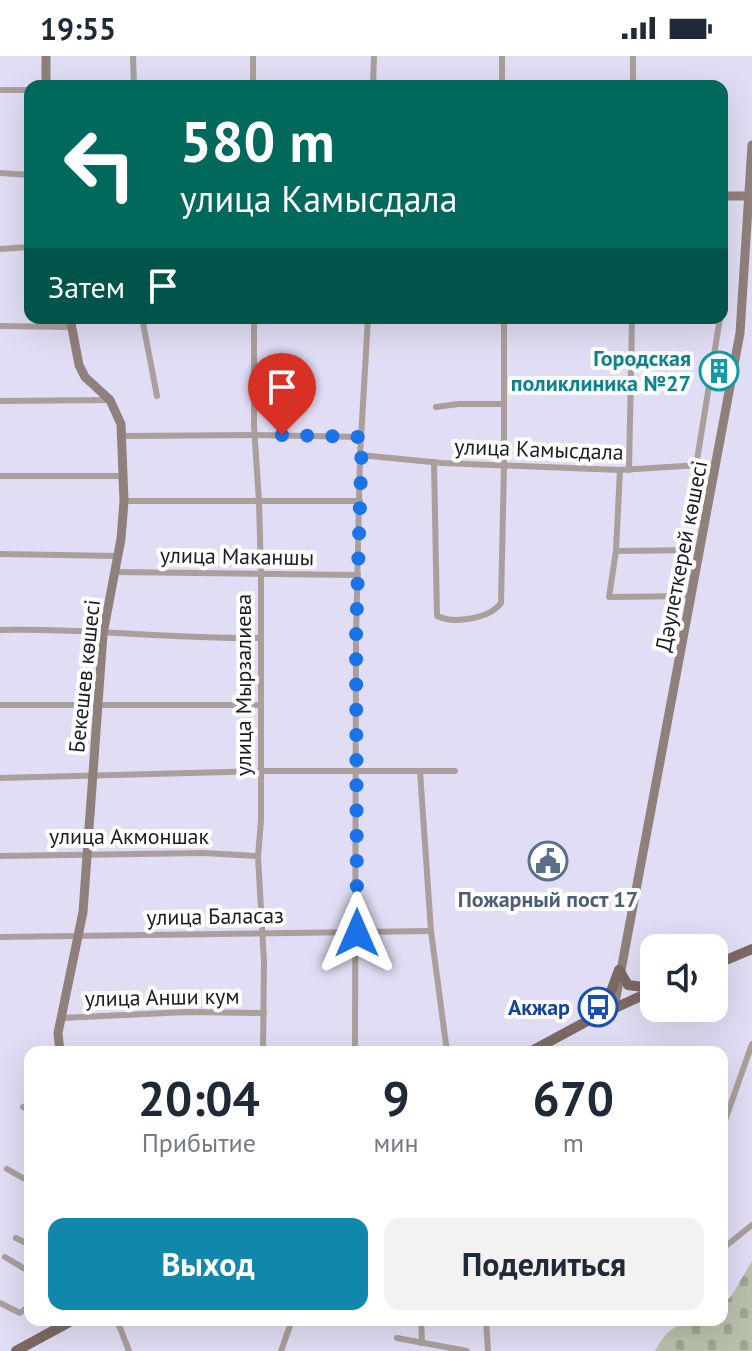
<!DOCTYPE html>
<html lang="ru">
<meta charset="utf-8">
<style>
body{margin:0;font-family:"PT Sans",sans-serif;background:#f2f2f3;color:#1f2937;height:100vh;display:flex;flex-direction:column;font-size:30px;white-space:nowrap}
*{box-sizing:border-box;margin:0}
p{font-size:26px;color:#747a83}
.icon{flex:none;width:44px;height:44px;fill:none;stroke:currentColor;stroke-width:2;stroke-linecap:round;stroke-linejoin:round}
.map{position:relative;flex:1;overflow:hidden}
.drawer{position:absolute;left:24px;top:990px;width:704px;height:280px;display:flex;flex-direction:column;background:#fff;border-radius:16px;box-shadow:0 8px 32px #0002}
.drawer>*{flex:none}
.banner{position:absolute;left:24px;top:24px;width:704px;height:244px;border-radius:16px;box-shadow:0 8px 32px #0002;background:#00695c;color:#fff;overflow:hidden}
.controls{position:absolute;left:640px;top:878px;display:grid;gap:16px}
.controls a{display:grid;place-items:center;width:88px;height:88px;border-radius:16px;background:#fff;box-shadow:0 8px 32px #0002;font-size:40px}
.pin{position:absolute;display:grid;place-items:center;width:68px;height:68px;color:#fff;margin:-82px -34px;border-radius:50% 50% 50% 0;rotate:-45deg;box-shadow:0 0 8px #0007}
.pin .icon{rotate:45deg}
.me{position:absolute;width:88px;margin:-44px;rotate:0deg;stroke-linejoin:round;filter:drop-shadow(0 0 6px #0008)}
.turn{display:flex;align-items:center;gap:28px;height:168px;padding:0 24px;font-size:36px}
.turn .icon{width:104px;height:104px;stroke-width:2.5}
.turn b{display:block;font-size:56px;line-height:68px}
.then{display:flex;align-items:center;height:76px;padding:0 24px;background:#0003;gap:16px;font-size:30px}
.eta{display:flex;justify-content:space-evenly;align-items:center;height:136px;text-align:center}
.eta b{font-size:48px;font-weight:600;line-height:56px}
.cta{display:flex;gap:16px;margin-top:auto;padding:16px 24px}
.cta a{flex:1;height:92px;border-radius:16px;background:#1287ac;color:#fff;font-size:32px;font-weight:600;line-height:92px;text-align:center}
.cta a+a{background:#f2f2f3;color:#1f2937}
.status{display:flex;justify-content:space-between;align-items:center;height:56px;padding:0 40px;background:#fff;direction:ltr}
.status svg{height:22px;fill:currentColor}
.map>svg:first-child{display:block}
</style>
<div class="status"><b>19:55</b><svg viewBox="0 0 49 12"><path d="M0 12V9h3v3zM5 12V6h3v6zM10 12V3h3v9zM15 12V0h3v12zM26 1h20v11H26zM47 4h2v5h-2z"/></svg></div>
<div class="map">
<svg width="752" height="1295" viewBox="0 0 752 1295">
<defs>
<pattern id="cemetery-stones" width="16" height="16" patternUnits="userSpaceOnUse" patternTransform="scale(2)"><rect width="16" height="16" fill="#b9c0aa"/><path d="M2 7V4a2 2 0 0 1 4 0v3zM10 15v-3a2 2 0 0 1 4 0v3z" fill="#9fa492"/></pattern>
</defs>
<rect width="100%" height="100%" fill="#e0ddf4"/>
<path fill="url(#cemetery-stones)" d="M752 1205V1295H655C672 1263 690 1264 722 1264V1245L730 1242Z"/>
<g fill="none" stroke-linecap="round" stroke-linejoin="round">
<g stroke="#aa9f9c" stroke-width="6">
<path d="M133 0 134 30"/>
<path d="M253 0V30"/>
<path d="M502 0V30"/>
<path d="M633 0V30"/>
<path d="M373 30 374 0"/>
<path d="M0 34H30"/>
<path d="M0 117 30 119"/>
<path d="M0 193 30 191"/>
<path d="M722 254 723 246"/>
<path d="M142 262 157 340"/>
<path d="M254 262V370L259 445 261 519V765L258 800 264 906 263 996"/>
<path d="M0 270 71 271"/>
<path d="M0 345 110 344"/>
<path d="M436 351 459 348H504"/>
<path d="M123 380 255 379 362 381"/>
<path d="M360 399 442 407 620 414 716 408"/>
<path d="M434 406 437 560C454 568 489 563 501 547L504 409V262"/>
<path d="M696 410 720 262"/>
<path d="M620 414 616 495 609 541 692 540"/>
<path d="M629 414 632 262"/>
<path d="M0 420H124"/>
<path d="M124 445H360"/>
<path d="M616 495 700 494"/>
<path d="M0 498 118 500"/>
<path d="M115 516 358 519"/>
<path d="M0 574C86 572 173 583 259 582"/>
<path d="M0 649H261"/>
<path d="M420 715 431 875 447 996"/>
<path d="M0 722 262 715H455"/>
<path d="M0 800 204 797 258 800"/>
<path d="M0 881 431 875"/>
<path d="M61 962 187 956 264 957"/>
<path d="M355 996 356 582 360 399 368 262"/>
<path d="M23 1051 30 1055"/>
<path d="M722 1073 752 988"/>
<path d="M7 1113 30 1126"/>
<path d="M16 1182 30 1189"/>
<path d="M722 1193 752 1169"/>
<path d="M5 1201 30 1216"/>
<path d="M0 1247 20 1257 30 1249"/>
<path d="M117 1264 129 1295"/>
<path d="M421 1264 422 1287"/>
<path d="M486 1264 488 1295"/>
<path d="M397 1282 467 1295"/>
<path d="M281 1295 292 1264"/>
</g>
<g stroke="#90807c" stroke-width="9">
<path d="M46 30V0"/>
<path d="M722 140H749"/>
<path d="M614 952 740 277 752 89"/>
<path d="M60 996 58 977 83 856 103 578 121 483 124 445 121 368 110 344 85 321 79 309 70 262"/>
</g>
<g stroke="#7c6964" stroke-width="10">
<path d="M714 909 752 893"/>
<path d="M619 914 628 929 651 932"/>
<path d="M596 957 607 946 619 914"/>
<path d="M530 996 589 964 654 934"/>
<path d="M16 1295 73 1264"/>
</g>
</g>
<g fill="none" stroke-linecap="round" stroke-linejoin="round">
<path stroke="#1a73e8" stroke-width="14" stroke-dasharray="0 25.2" d="M282 379 362 381 356 582 357 877"/>
</g>
<defs>
<symbol id="building-ring" viewBox="-11 -11 22 22"><circle r="9.5" fill="#fff" stroke="#0f9aa8" stroke-width="1.5"/><path d="M-4-6H4V6H1V3H-1V6H-4ZM-2.5-4.3h1.7v1.8h-1.7ZM.8-4.3h1.7v1.8H.8ZM-2.5-1h1.7V.8h-1.7ZM.8-1h1.7V.8H.8Z" fill="#0f9aa8"/></symbol>
<symbol id="civic-ring" viewBox="-11 -11 22 22"><circle r="9.5" fill="#fff" stroke="#5c6f8a" stroke-width="1.5"/><path d="M-.6-6.5H3V-4.5H.6V-3L4-1V1h2V6H-6V1h2V-1L-.6-3ZM-1.2 2.5V6h2.4V2.5Z" fill="#5c6f8a"/></symbol>
<symbol id="bus-ring" viewBox="-11 -11 22 22"><circle r="9.5" fill="#fff" stroke="#1a4fb4" stroke-width="1.5"/><path d="M-5-6H5V4H4V6H2V4H-2V6H-4V4H-5ZM-3.5-4V0h7V-4ZM-3.5 1.2v1.5H-2V1.2ZM2 1.2v1.5H3.5V1.2Z" fill="#1a4fb4"/></symbol>
</defs>
<g fill-rule="evenodd">
<use href="#building-ring" x="697" y="293" width="44" height="44"/>
<use href="#civic-ring" x="526" y="783" width="44" height="44"/>
<use href="#bus-ring" x="576" y="929" width="44" height="44"/>
</g>
<g text-anchor="middle" stroke-width="8" stroke-linejoin="round" paint-order="stroke">
<g font-size="22" font-weight="bold" fill="#0d838f" stroke="#fff" text-anchor="end">
<text x="691" y="310">Городская<tspan x="691" dy="25">поликлиника №27</tspan></text>
</g>
<g font-size="22" fill="#1d1c24" stroke="#fff">
<text transform="translate(539 393) rotate(2)" y="8">улица Камысдала</text>
<text transform="translate(237 500) rotate(1)" y="8">улица Маканшы</text>
<text transform="translate(681 500) rotate(-79)" y="8">Дәулеткерей көшесі</text>
<text transform="translate(84 620) rotate(-84)" y="8">Бекешев көшесі</text>
<text transform="translate(243 629) rotate(-90)" y="8">улица Мырзалиева</text>
<text x="129" y="788">улица Акмоншак</text>
<text transform="translate(215 860) rotate(-1)" y="8">улица Баласаз</text>
<text transform="translate(162 941) rotate(-1)" y="8">улица Анши кум</text>
</g>
<g font-size="22" font-weight="bold" fill="#4e5e75" stroke="#fff">
<text x="548" y="851">Пожарный пост 17</text>
</g>
<g font-size="22" font-weight="bold" fill="#164399" stroke="#fff" text-anchor="end">
<text x="570" y="959">Акжар</text>
</g>
</g>
</svg>
<div class="controls">
<a><svg class="icon" aria-label="sound" viewBox="0 0 24 24"><path d="M4 9h4l5-4v14l-5-4H4zM17 9q2 3 0 6"/></svg></a>
</div>
<div class="pin" style="left:282px;top:379px;background:#d93025"><svg class="icon" aria-label="arrive" viewBox="0 0 24 24"><path d="M6 21V4h12l-3 4 3 4H6"/></svg></div>
<svg class="me" style="left:357px;top:877px" viewBox="-20 -20 40 40"><path d="M0-17L14 15 0 8-14 15z" fill="#1a73e8" stroke="#fff" stroke-width="4"/></svg>
<div class="banner">
<div class="turn"><svg class="icon" aria-label="left" viewBox="0 0 24 24"><path d="M17 20v-9H6M10 6l-5 5 5 5"/></svg><div><b>580 m</b>улица Камысдала</div></div>
<div class="then">Затем<svg class="icon" aria-label="arrive" viewBox="0 0 24 24"><path d="M6 21V4h12l-3 4 3 4H6"/></svg></div>
</div>
<section class="drawer">
<div class="eta">
<div><b>20:04</b><p>Прибытие</p></div>
<div><b>9</b><p>мин</p></div>
<div><b>670</b><p>m</p></div>
</div>
<div class="cta"><a>Выход</a><a>Поделиться</a></div>
</section>
</div>
